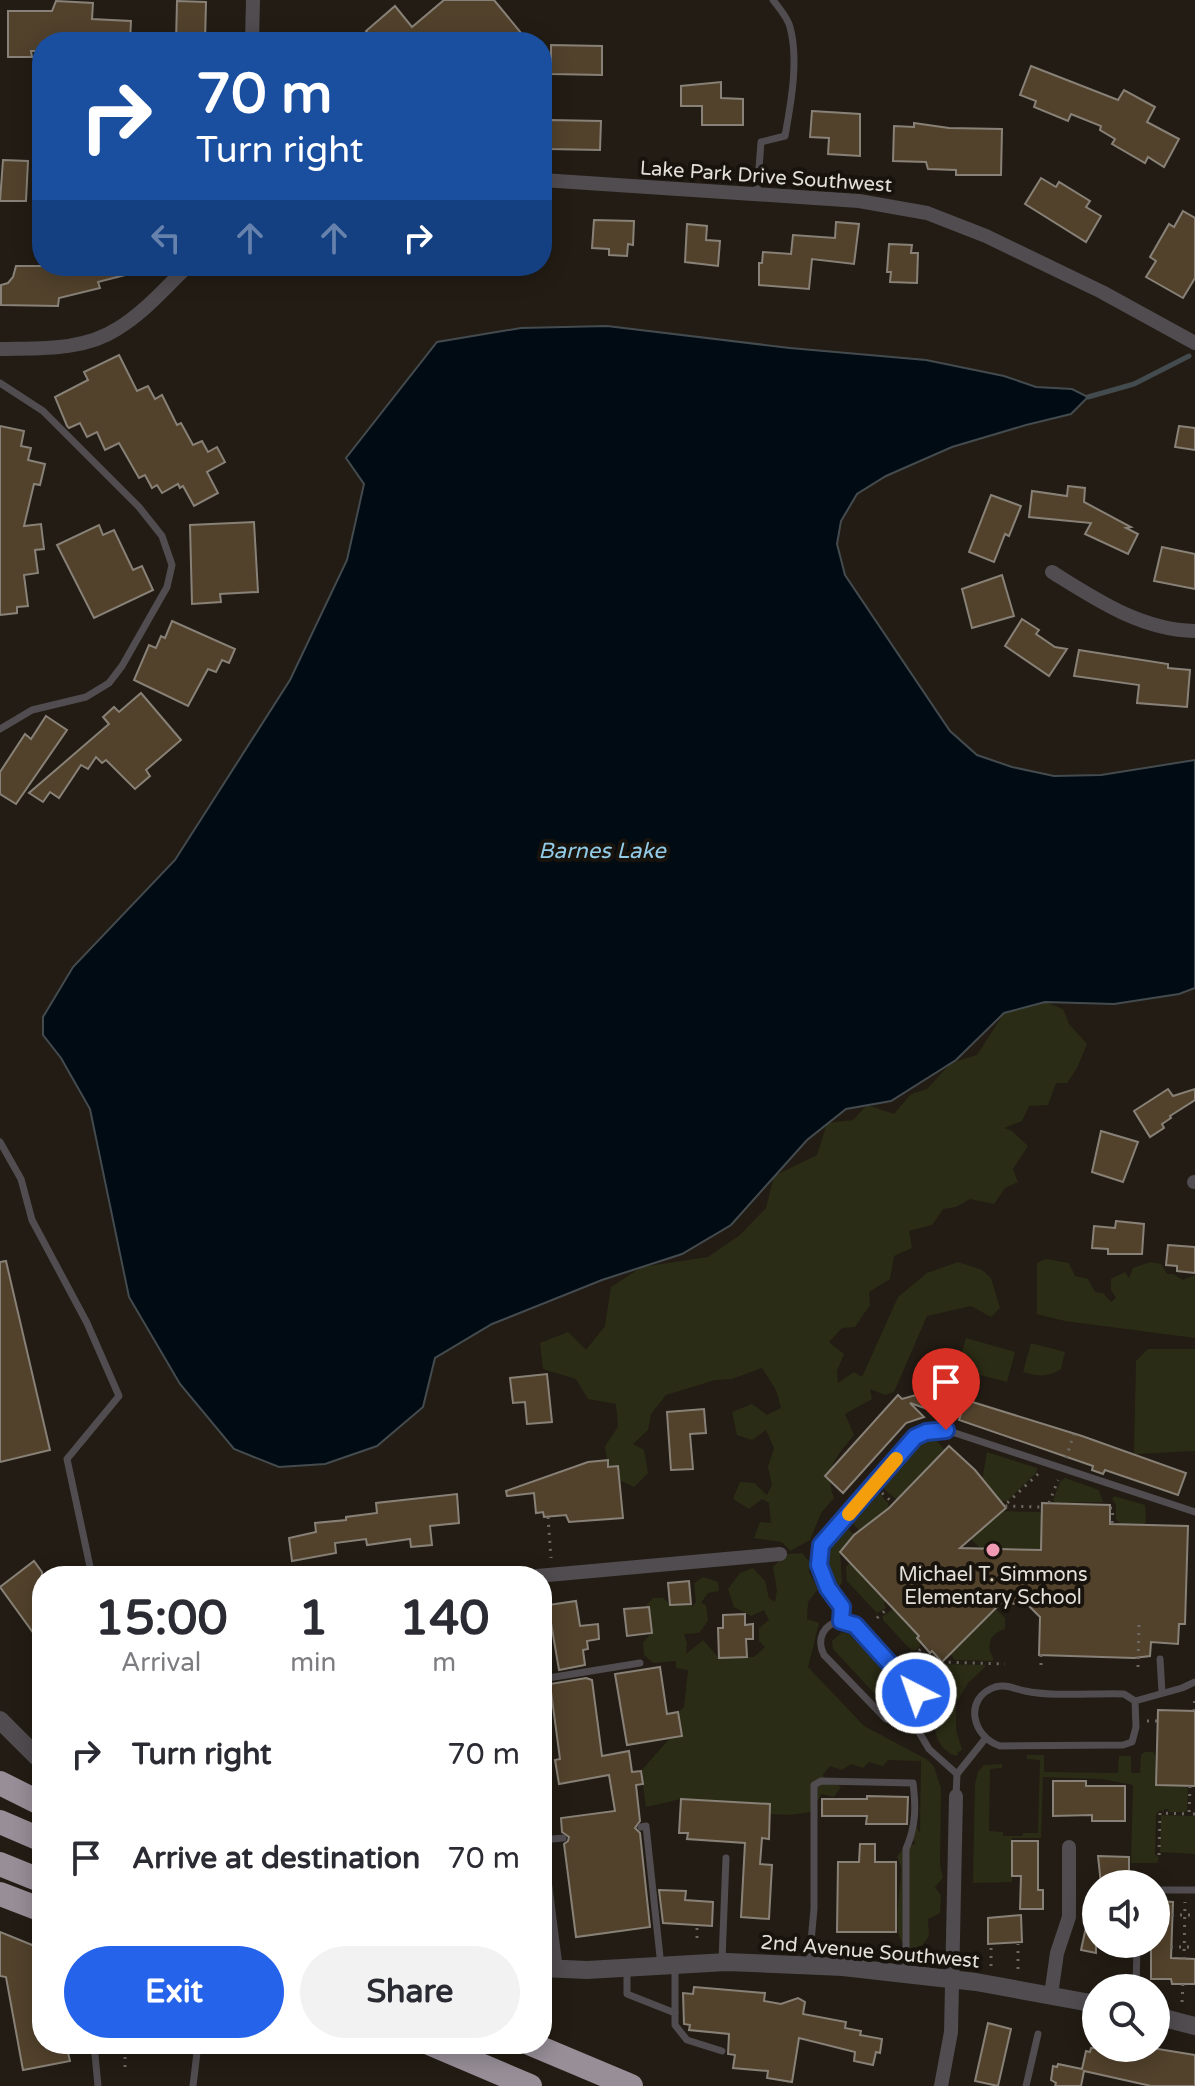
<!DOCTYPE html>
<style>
body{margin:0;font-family:"Varela Round",sans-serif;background:#f2f2f3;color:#2b2b33;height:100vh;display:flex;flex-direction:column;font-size:30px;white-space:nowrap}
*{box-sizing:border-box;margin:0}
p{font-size:26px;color:#7c7c81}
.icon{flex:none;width:44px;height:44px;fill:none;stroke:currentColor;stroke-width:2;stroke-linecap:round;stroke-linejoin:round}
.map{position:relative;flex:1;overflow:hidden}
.drawer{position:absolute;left:32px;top:1566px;width:520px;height:488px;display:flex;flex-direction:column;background:#fff;border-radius:32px;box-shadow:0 4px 20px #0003}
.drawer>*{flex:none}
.banner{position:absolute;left:32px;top:32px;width:520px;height:244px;border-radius:32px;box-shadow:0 4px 20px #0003;background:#1a4fa0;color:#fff;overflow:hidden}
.fabs{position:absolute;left:1082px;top:1870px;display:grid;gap:16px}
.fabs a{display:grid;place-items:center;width:88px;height:88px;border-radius:50%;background:#fff;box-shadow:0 4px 20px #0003;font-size:40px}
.pin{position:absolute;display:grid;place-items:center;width:68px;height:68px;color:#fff;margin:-82px -34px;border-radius:50% 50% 50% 0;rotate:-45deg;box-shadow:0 0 8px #0007}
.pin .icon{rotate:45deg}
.me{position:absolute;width:88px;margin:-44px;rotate:319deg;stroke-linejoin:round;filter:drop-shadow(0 0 6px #0008)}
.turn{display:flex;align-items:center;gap:28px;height:168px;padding:0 32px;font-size:36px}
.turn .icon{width:104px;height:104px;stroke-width:2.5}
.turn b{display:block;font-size:56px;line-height:68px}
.lanes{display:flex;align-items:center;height:76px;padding:0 32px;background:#0003;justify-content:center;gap:40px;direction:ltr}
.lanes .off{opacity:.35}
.eta{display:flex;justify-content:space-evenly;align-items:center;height:136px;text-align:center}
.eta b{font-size:48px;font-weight:800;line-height:56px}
.cta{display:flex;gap:16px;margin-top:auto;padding:16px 32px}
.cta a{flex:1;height:92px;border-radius:48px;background:#2563eb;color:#fff;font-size:32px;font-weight:800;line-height:92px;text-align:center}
.cta a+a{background:#f2f2f3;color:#2b2b33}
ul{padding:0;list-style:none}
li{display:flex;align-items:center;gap:24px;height:104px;padding:0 32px}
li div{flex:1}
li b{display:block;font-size:30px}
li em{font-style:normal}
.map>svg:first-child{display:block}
</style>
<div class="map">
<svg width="1195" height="2086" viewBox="0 0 1195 2086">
<rect width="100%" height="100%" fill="#221c14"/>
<g fill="#2b2c15">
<path d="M1045 1002 1063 1009 1069 1024 1087 1044 1077 1068 1067 1083H1056L1048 1105 1029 1106 1022 1121 1004 1128 1012 1131 1028 1146 1013 1169 1018 1182 1005 1188 994 1204 970 1199 956 1207 943 1209 932 1225 909 1231 912 1248 894 1256 890 1279 869 1292 870 1305 855 1327 842 1328 829 1342 844 1354 837 1371 838 1383 854 1372 862 1377 898 1297 927 1273 958 1262 982 1270 991 1278 1000 1308 991 1317 971 1306 927 1316 894 1392 885 1395 870 1389 872 1399 845 1414 854 1435C836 1457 823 1469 834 1498L821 1513 810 1540 790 1551 782 1542 754 1538 760 1522 771 1523 769 1503 762 1499 749 1509 733 1499 740 1482 754 1483 767 1495 772 1485 768 1467 774 1448 766 1430 752 1440 737 1435 732 1412 752 1404 767 1415 781 1408 776 1390 762 1368 732 1379 715 1380 666 1395 651 1414 648 1430 633 1444 644 1450 648 1473 634 1487 619 1480 617 1466 608 1467 605 1446 618 1427 616 1404 588 1399 576 1379 543 1369 540 1343 568 1332 586 1350 605 1326 611 1287 642 1267 708 1257 740 1235 766 1208 774 1176 817 1155 827 1123 853 1120 867 1105 894 1114 911 1094 927 1089 951 1063 977 1055 1004 1013Z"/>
<path d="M1046 1259 1069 1263 1075 1276 1088 1279 1095 1292 1103 1293 1111 1302 1116 1298 1111 1290V1279L1125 1272 1129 1278 1133 1268 1150 1262 1161 1264 1167 1274H1173L1183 1280 1195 1275V1338L1065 1321 1037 1314V1263Z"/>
<path d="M966 1338 1015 1352 1007 1382 957 1369Z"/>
<path d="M1031 1343 1065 1352 1061 1369C1047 1378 1037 1376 1023 1372Z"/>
<path d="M1148 1349H1195V1451L1134 1454 1136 1361Z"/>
<path d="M933 1437 945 1450 897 1500 884 1489V1484L916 1447Z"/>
<path d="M987 1452 1037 1468 1036 1473 1007 1501H999L982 1481Z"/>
<path d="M1065 1478 1099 1490 1103 1502 1056 1503 1053 1500 1060 1482Z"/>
<path d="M879 1493 888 1503 889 1508 866 1529 863 1527 859 1530 853 1524 852 1519 874 1494Z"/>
<path d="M1114 1496 1145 1505 1146 1522 1143 1525 1121 1524 1116 1519V1505L1112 1499Z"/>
<path d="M1002 1511 1039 1512 1042 1515 1041 1550 980 1548 971 1539Z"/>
<path d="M843 1529H848L854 1535 840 1552 842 1583 838 1587 829 1573 825 1557Z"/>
<path d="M802 1553 809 1561V1572L818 1589 808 1602 807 1619 819 1623 808 1667 864 1726 928 1760 934 1767 941 1788 940 1865 943 1878 935 1887 941 1895 940 1913 928 1919 929 1936C924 1943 920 1950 911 1948 886 1943 903 1886 901 1868 901 1866 897 1857 897 1856L906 1846 916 1844 908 1833 914 1822 920 1833 921 1761 888 1760 883 1766 869 1762 863 1768 851 1764 842 1770 830 1766 823 1775 826 1784 833 1781 841 1787 834 1797 821 1794 812 1812 787 1815 770 1814V1804L681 1799 646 1807 641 1771 670 1738 682 1736 678 1712 684 1707 688 1670 676 1668V1661L653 1663 644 1655 643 1643 651 1633 645 1607 653 1598H663L671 1605 691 1604 692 1607 696 1602 694 1583 703 1577 718 1582 719 1591 708 1593 701 1603 706 1605 708 1621 699 1633 684 1634 687 1643 686 1654 703 1640 719 1658 754 1657 765 1647 759 1641V1628L769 1620 764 1610 751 1616 734 1607 728 1589 740 1573 753 1568 765 1581 769 1598 775 1602 777 1590 773 1567 786 1554Z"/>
<path d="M850 1563 886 1601 884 1603 886 1608 877 1613 847 1581 846 1567Z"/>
<path d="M893 1609 919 1636 920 1646 916 1650H911L883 1620V1616Z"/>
<path d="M996 1609 1005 1618V1629C990 1633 985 1646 994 1659L992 1661 955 1660 950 1654Z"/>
<path d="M842 1632 849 1634 904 1691 907 1700C904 1709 897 1712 888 1708L833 1649 832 1641Z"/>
<path d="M943 1664 985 1665V1667L968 1683 958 1700 933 1673Z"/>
<path d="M935 1684 956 1706V1730L962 1750 958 1752 957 1756C927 1748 935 1708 935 1684Z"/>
<path d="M1145 1752H1153L1155 1755 1156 1785H1184L1188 1789 1187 1810 1185 1812H1169L1168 1809H1164V1812L1160 1810 1156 1814 1155 1854 1159 1858 1157 1863H1131L1133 1785 1102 1779 1043 1777 1041 1838H1012V1882L973 1883 975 1784 978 1772 984 1765 1002 1764V1768L990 1769 989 1831 1003 1832V1836H1022L1023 1833H1038L1040 1760 1027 1759V1755H1044V1772L1118 1773 1119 1756H1131V1773H1140L1141 1755Z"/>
<path d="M1161 1815 1195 1816V1854L1160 1852Z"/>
</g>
<path fill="#000b13" stroke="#444b4f" stroke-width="2" d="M607 326 790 348 926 360 1004 376 1036 387 1072 389 1088 397 1071 414 1026 425 952 447 886 476 857 494 841 521 837 544 845 575 950 731 977 755 1012 767 1054 776 1101 775 1195 760V988L1179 994 1114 1004 1045 1002 1004 1013 956 1060 891 1101 846 1109 807 1140 731 1225 682 1254 602 1280 492 1324 435 1358 423 1407 377 1446 325 1464 279 1467 234 1449 180 1384 129 1297 90 1109 61 1058 43 1035V1017L73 967 175 860 290 680 347 560 364 484 346 458 437 342 521 328Z"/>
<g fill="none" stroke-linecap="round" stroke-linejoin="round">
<path stroke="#444b4f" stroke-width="5" d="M1088 397 1134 384 1189 356"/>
</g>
<g fill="#52422c" stroke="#888177" stroke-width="2">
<path d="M444 0H494L522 34 512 42H376L366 31 395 6 412 27Z"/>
<path d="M56 1 93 3 92 19 131 21 130 42H42V51H31L32 57H8V11H52Z"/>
<path d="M177 1 206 2 205 42H176Z"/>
<path d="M551 45 602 46V75L551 74Z"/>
<path d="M1031 66 1118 100 1124 90 1155 107 1147 122 1179 139 1164 167 1148 157 1145 163 1112 144 1115 139 1100 130 1101 126 1071 114 1068 121 1034 107 1036 101 1020 95Z"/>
<path d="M721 82V98L743 99V125H702V106H681V86Z"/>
<path d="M812 111 860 114V156L828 154 829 138 810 137Z"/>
<path d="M551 120 601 121 600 150 549 149Z"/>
<path d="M914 123 949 128 1002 129 1001 175H956V170L928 169 926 162 893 161 894 126 914 127Z"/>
<path d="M3 160 28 161 26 201H0Z"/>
<path d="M1041 178 1056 187 1059 182 1090 201 1086 207 1101 216 1086 242 1025 204Z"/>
<path d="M1183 211 1195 218V278L1183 298 1146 277 1156 261 1150 257 1169 224 1174 227Z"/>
<path d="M594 220 634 221 633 245 628 244 627 256 609 255V249L592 248Z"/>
<path d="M836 222 859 224 854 264 812 259 809 289 759 285V263H762L763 252 791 254 793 235 835 238Z"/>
<path d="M687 224 707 226 706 240 720 241 718 266 685 262Z"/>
<path d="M889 244 912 245 911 253H918L917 283 890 282 891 272H887Z"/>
<path d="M16 266H141V271L98 282 100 288 59 298 58 306 1 305V285L8 283 13 277Z"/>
<path d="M119 355 137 391 148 386 155 399 162 395 177 425 181 423 193 445 202 441 208 452 217 447 225 462 207 472 218 493 194 506 183 486 180 488 178 484 162 493 157 485 152 488 145 475 139 478 119 443 105 450 97 432 87 437 80 423 69 428 67 426 55 397 88 380 84 372Z"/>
<path d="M0 426 24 431 21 446 31 448 28 460 45 464 40 485 34 484 24 526 41 524 44 549 35 550 38 573 24 575 28 606 17 607V613L0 615Z"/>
<path d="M1179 426 1195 428V450L1175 447Z"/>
<path d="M1068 486 1085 488 1084 502 1131 527 1126 528 1138 534 1128 554 1085 534 1091 523 1029 517 1032 491 1067 496Z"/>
<path d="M991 495 1021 506 1009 536 1005 534 994 562 969 552Z"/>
<path d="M254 522 258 592 220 594 221 602 192 604 190 525Z"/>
<path d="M99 525 103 535 114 530 133 570 142 566 153 590 94 618 57 545Z"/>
<path d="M1162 547 1195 554V589L1154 581Z"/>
<path d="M1002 575 1014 616 972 628 962 589Z"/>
<path d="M1022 619 1039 630 1036 634 1055 647 1067 649 1049 676 1005 646Z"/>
<path d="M172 621 235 649 229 663 222 660 216 672 208 669 188 706 134 680 149 645 156 648 161 636 165 638Z"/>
<path d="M1079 650 1168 664V668L1190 670 1187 707 1137 703 1139 685 1074 676Z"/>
<path d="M141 693 181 740 146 770 150 776 135 789 106 760 102 763 96 757 88 769 81 765 59 798 50 792 43 802 29 793 109 724 103 717 114 707 119 712Z"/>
<path d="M46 716 67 730 16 804 0 794V772L25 734 31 739Z"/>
<path d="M1168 1089 1173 1096 1195 1089V1100L1170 1116 1171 1118 1162 1124 1164 1128 1150 1137 1134 1111Z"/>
<path d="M1101 1131 1138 1142 1123 1182 1092 1172Z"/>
<path d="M1116 1221 1144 1224 1142 1254H1108V1249L1092 1248 1094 1226 1115 1228Z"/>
<path d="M1168 1245 1195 1247V1273L1177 1271V1266L1166 1265Z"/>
<path d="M6 1261 50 1450 0 1462V1262Z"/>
<path d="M547 1374 552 1422 527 1424 525 1402 513 1403 510 1378Z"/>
<path d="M941 1388 947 1411 939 1413 910 1403 924 1417 906 1423 843 1493 825 1476 898 1395 902 1399Z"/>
<path d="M966 1400 1082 1436 1186 1473 1178 1495 1105 1470 1103 1474 1092 1470 1093 1466 959 1420Z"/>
<path d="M704 1409 706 1433 690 1434 693 1469 671 1470 667 1412Z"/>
<path d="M949 1446 975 1470 1006 1508 960 1548 1041 1550 1042 1503 1110 1505V1524L1188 1526 1185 1624H1179L1178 1644 1151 1642 1150 1656 1134 1658 1039 1655 1040 1617 1027 1604 1001 1603 942 1662 932 1651 930 1653 917 1638 919 1636 840 1552 854 1535 889 1508Z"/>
<path d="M608 1460V1467L618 1466 623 1518 569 1522 566 1515 544 1517 543 1512 536 1513 534 1493 507 1496 506 1491 588 1462Z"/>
<path d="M457 1494 459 1523 430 1526 432 1545 411 1547 410 1539 367 1545 366 1539 335 1543 336 1553 292 1561 289 1538 316 1532 315 1523 346 1520V1517L377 1513 376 1503Z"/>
<path d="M34 1561 42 1572V1645L0 1587Z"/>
<path d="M689 1581 691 1604 670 1605 668 1583Z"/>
<path d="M576 1601 580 1626 598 1624 599 1639 587 1641 588 1649 583 1650 585 1665 559 1670 548 1605Z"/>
<path d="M649 1607 652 1633 627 1636 624 1609Z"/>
<path d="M745 1614V1625L753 1624V1639H746L747 1657 719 1658 718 1628H723V1615Z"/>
<path d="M660 1667 667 1714 678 1712 682 1736 627 1745 615 1674Z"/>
<path d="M586 1678 592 1680 602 1756 629 1751 632 1772 641 1771 643 1784 636 1785 640 1821 635 1828 640 1833 650 1927 576 1937 564 1844 568 1841 569 1837 562 1832 561 1818 615 1811 609 1775 559 1784 555 1760 560 1759 550 1684Z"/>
<path d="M1158 1710 1195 1711V1786L1156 1785Z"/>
<path d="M1053 1781H1086V1786H1125V1821H1092V1815L1053 1816Z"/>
<path d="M867 1796 908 1797 907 1824H866L867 1816H822V1799H867Z"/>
<path d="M681 1799 770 1804 769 1839 762 1838 760 1864 772 1865 769 1919 741 1917 745 1843 687 1839 688 1833H679Z"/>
<path d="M1012 1841H1038V1890H1043V1909H1020L1021 1876H1012Z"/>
<path d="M860 1844H875V1862H896V1932H837L838 1862H859Z"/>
<path d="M1098 1856 1129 1857V1884H1101Z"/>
<path d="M659 1890 686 1891 685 1900 713 1902 712 1926 663 1923Z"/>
<path d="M1156 1901 1173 1902 1171 1958 1195 1959V1984H1172L1171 1979H1151V1944H1156Z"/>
<path d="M1090 1909 1096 1910V1953L1081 1950Z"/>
<path d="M1021 1915 1022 1942 988 1944V1918Z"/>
<path d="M0 1932 42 1949V2044H66L70 2061 23 2070 6 1977 0 1976Z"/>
<path d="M694 1987 765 1993 764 2001 781 2004 798 1998 805 2002 803 2014 846 2022 845 2028 861 2031 860 2035 882 2039 880 2053 876 2052 873 2065 854 2061 855 2052 799 2038 792 2082 767 2078 768 2071 733 2068 735 2055 728 2054 729 2034 689 2030 690 2025 684 2024 683 1993 693 1994Z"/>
<path d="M988 2023 1011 2029 998 2086 975 2081Z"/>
<path d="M1091 2048H1152L1195 2055V2086H1151L1084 2071 1081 2086H1055L1056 2083 1051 2080 1053 2066 1057 2067 1058 2064 1082 2069 1086 2051 1090 2052Z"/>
</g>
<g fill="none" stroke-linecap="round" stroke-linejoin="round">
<g stroke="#6d6861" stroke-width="3" stroke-dasharray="2 6" stroke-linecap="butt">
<path d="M1066 1458 1074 1434"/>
<path d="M1038 1474 1004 1506 1042 1507"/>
<path d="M882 1493 891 1501"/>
<path d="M1049 1503 1058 1480"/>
<path d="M1110 1508H1113L1112 1524"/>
<path d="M548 1517 551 1558"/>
<path d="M877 1618 888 1608"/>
<path d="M913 1656 924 1646"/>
<path d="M1041 1665V1655"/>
<path d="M1138 1667 1139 1622"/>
<path d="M929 1673 941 1662 1005 1664"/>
<path d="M1194 1711 1195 1697"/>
<path d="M1147 1721H1158"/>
<path d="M1190 1786 1189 1814H1195"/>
<path d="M1159 1855 1160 1813 1189 1814"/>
<path d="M1172 1915H1195"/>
<path d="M697 1928V1944"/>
<path d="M1171 1947H1195"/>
<path d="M1184 1959 1185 1902"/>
<path d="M991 1966V1944"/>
<path d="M1018 1969V1944"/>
<path d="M1182 2002 1183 1984"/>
<path d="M125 2045 155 2044"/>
<path d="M125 2067V2047"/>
</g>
<g stroke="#504c50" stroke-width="7">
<path d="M757 194 761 142 785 136C791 103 799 60 790 27 788 18 779 8 773 0"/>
<path d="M0 383 43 411 139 507 162 536 172 565 167 587 122 666 109 683 86 697 32 710 0 729"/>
<path d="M0 1142 21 1179 32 1220 87 1323 119 1396 67 1459 92 1576"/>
<path d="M841 1621 842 1607 828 1588 819 1565 821 1545 915 1437 926 1432 946 1430 1195 1512"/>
<path d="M841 1621 855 1625 913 1688 917 1701 913 1713 902 1721 886 1719 824 1655C816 1639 823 1624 841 1621Z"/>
<path d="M1160 1659 1162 1692"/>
<path d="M542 1679 640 1663"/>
<path d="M1135 1701 1136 1727 1132 1742 1123 1745 1000 1746C972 1737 963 1698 995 1687 1007 1684 1014 1689 1025 1691 1053 1697 1095 1693 1124 1694L1135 1701 1182 1688 1195 1682"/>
<path d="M910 1717 929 1749 957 1774"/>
<path d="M956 1796 957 1774 985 1739"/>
<path d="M641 1827 646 1826 661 1966"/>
<path d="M542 1840 563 1838"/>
<path d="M1156 1890H1195"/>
<path d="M722 1960 726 1858"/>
<path d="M809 1963 814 1909V1785L821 1781 913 1783C916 1807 916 1826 906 1849V1973"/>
<path d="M675 1967V2025L687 2040 722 2051"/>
<path d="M627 1969V1994L675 2013"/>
<path d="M1136 1988 1137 1944"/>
<path d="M94 2044 98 2086"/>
<path d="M193 2086 198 2044"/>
<path d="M1026 2086 1038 2034"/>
</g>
<g stroke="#504c50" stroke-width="14">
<path d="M252 42 253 0"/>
<path d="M542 180 859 201 927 213 986 236 1102 292 1195 343"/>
<path d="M0 349C39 348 83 351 117 329 144 313 166 287 188 266"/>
<path d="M1052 572C1097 600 1141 630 1195 631"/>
<path d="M1194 1182H1195"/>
<path d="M537 1576 780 1554"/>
<path d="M542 1860 556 1970"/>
<path d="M1051 1995 1057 1953 1069 1917V1847"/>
<path d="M941 2086 951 2032 956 1796"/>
</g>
<g stroke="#504c50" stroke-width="18">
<path d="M0 1720 42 1762"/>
<path d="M542 1968 587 1970 727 1962 843 1967 976 1982 1096 2004"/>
<path d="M1156 2016 1195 2026"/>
</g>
<g stroke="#978e97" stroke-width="24">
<path d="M0 1783 42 1804"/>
<path d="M0 1822 42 1840"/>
<path d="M0 1864 42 1881"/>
<path d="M0 1894 42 1910"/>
<path d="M431 2044 530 2086"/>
<path d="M531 2044 631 2086"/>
</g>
</g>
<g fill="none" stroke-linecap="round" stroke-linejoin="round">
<defs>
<path id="route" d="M916 1693 855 1625 841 1621 842 1607 828 1588 819 1565 821 1545 915 1437 926 1432 946 1430"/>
</defs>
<use href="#route" stroke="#184099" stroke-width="20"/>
<use href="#route" stroke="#2563eb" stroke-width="14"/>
<path stroke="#f59e0b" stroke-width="14" d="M849 1514 896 1459"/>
</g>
<circle fill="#f19ab3" stroke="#18130c" stroke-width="3" cx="993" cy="1550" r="8"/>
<g text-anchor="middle" stroke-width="8" stroke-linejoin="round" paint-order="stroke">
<g font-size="20" fill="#e3e0da" stroke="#18130c">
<text transform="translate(766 176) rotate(4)" y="7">Lake Park Drive Southwest</text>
<text transform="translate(870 1951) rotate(5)" y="7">2nd Avenue Southwest</text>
</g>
<g font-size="20" fill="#e3e0da" stroke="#18130c">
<text x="993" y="1581">Michael T. Simmons<tspan x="993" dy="23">Elementary School</tspan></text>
</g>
<g font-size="22" font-style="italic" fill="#91cbe7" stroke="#18130c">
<text x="602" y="858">Barnes Lake</text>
</g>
</g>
</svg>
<div class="fabs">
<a><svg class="icon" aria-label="sound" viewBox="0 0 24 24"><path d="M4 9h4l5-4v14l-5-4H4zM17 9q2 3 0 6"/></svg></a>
<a><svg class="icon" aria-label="search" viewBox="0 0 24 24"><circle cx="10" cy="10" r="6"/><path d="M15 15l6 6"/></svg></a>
</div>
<div class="pin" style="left:946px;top:1430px;background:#d93025"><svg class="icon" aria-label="arrive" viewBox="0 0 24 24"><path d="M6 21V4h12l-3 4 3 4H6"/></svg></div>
<svg class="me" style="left:916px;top:1693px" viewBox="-20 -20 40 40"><circle r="17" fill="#2563eb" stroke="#fff" stroke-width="3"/><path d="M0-11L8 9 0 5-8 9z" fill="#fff"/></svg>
<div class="banner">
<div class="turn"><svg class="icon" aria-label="right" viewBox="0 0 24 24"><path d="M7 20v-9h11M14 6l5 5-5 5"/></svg><div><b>70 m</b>Turn right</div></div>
<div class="lanes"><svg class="icon off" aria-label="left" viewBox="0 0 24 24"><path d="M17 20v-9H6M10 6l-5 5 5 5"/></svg><svg class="icon off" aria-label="ahead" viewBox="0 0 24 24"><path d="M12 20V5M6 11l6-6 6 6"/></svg><svg class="icon off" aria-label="ahead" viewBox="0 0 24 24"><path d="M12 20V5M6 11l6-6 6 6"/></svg><svg class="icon" aria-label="right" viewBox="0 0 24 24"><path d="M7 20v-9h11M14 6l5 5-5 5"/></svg></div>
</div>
<section class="drawer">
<div class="eta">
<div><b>15:00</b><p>Arrival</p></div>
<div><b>1</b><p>min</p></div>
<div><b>140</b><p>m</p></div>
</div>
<ul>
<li><svg class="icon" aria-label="right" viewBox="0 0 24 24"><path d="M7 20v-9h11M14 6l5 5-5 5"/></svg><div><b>Turn right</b></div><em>70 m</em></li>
<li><svg class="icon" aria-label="arrive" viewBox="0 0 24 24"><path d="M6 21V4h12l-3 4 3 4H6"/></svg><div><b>Arrive at destination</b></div><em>70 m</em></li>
</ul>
<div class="cta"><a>Exit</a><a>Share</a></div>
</section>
</div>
